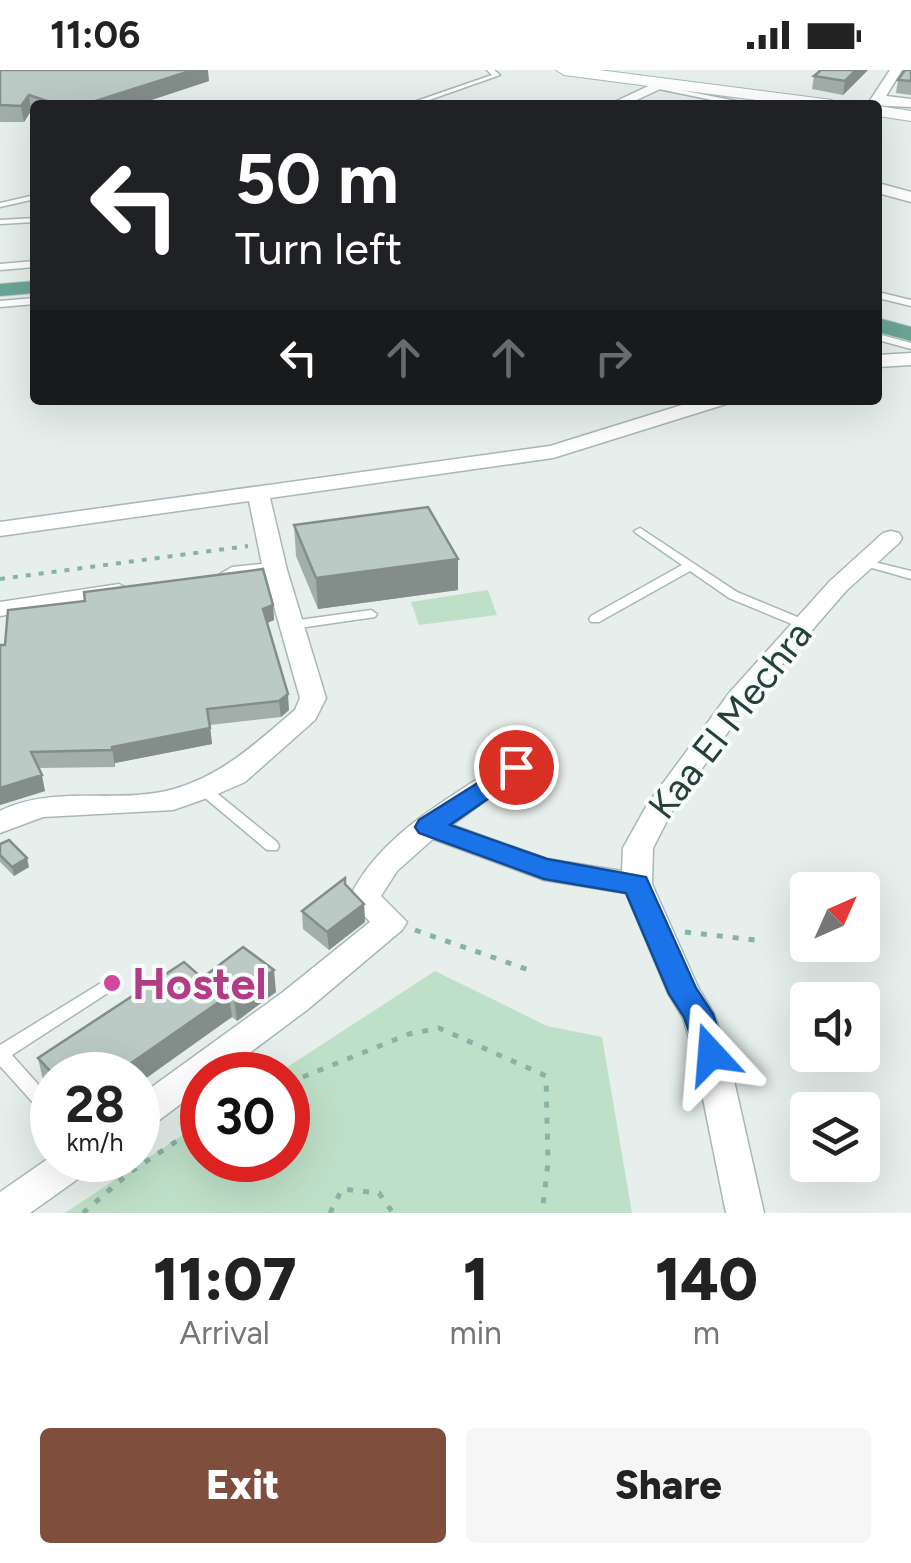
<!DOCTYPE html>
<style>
body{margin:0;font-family:Figtree,sans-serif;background:#f6f6f6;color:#222;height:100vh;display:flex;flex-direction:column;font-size:38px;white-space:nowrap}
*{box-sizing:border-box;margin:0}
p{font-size:32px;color:#767676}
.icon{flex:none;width:55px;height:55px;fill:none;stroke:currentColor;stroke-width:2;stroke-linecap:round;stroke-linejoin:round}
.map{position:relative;height:1143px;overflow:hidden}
.details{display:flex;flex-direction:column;background:#fff;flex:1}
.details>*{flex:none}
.guide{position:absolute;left:30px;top:30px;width:852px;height:305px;border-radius:10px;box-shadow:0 10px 40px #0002;background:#202124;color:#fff;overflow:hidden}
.needle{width:65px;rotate:45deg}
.tools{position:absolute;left:790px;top:802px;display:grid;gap:20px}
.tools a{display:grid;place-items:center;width:90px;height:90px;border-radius:10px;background:#fff;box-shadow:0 10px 40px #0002;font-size:50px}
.speed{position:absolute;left:30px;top:982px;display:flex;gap:20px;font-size:50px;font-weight:700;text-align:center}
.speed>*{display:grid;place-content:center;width:130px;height:130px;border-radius:50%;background:#fff;box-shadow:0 10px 40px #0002;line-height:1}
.speed small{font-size:25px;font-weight:400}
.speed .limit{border:15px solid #d22;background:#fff;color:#111}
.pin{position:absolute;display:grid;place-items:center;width:85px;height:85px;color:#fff;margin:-42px;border:5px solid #fff;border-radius:50%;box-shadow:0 2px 10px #0007}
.me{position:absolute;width:110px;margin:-55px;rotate:341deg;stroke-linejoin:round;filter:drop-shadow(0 0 8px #0008)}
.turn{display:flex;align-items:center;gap:35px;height:210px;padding:0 40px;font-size:45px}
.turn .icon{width:130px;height:130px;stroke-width:2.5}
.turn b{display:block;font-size:70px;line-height:85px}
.lanes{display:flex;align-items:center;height:95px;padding:0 40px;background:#0003;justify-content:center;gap:50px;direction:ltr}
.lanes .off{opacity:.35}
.eta{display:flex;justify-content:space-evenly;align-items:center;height:170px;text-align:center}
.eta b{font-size:60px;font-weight:800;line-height:70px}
.button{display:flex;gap:20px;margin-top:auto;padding:20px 40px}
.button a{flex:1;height:115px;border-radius:10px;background:#804e3d;color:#fff;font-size:40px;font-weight:800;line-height:115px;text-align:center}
.button a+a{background:#f6f6f6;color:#222}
.status{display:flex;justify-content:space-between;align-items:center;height:70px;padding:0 50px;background:#fff;direction:ltr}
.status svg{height:28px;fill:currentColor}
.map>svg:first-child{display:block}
</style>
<div class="status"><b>11:06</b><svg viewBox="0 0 49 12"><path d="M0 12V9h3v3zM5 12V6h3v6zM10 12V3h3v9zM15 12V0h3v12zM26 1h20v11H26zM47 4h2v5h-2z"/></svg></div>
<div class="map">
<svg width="911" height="1143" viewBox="0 0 911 1143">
<rect width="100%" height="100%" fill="#e6efeb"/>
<g fill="#bfe0c8">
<path d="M488 520 497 545 419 555 411 532Z"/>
<path d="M435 901 547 956 602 967 632 1143H65L202 1052V1090H288V1005H275Z"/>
</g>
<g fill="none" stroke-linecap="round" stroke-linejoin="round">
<defs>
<g id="lane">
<path d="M487 0H494L500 5 415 35H405L492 5Z"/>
<path d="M656 15 746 33 749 35H736L654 18V16Z"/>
<path d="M35 125V129L0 137V133Z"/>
<path d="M35 148V152L0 154V150Z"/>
<path d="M35 191V197L0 200V194Z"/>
<path d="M878 222 911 230V236L878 228Z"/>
<path d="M35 228V234L0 237V231Z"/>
<path d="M878 264 911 273V279L878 270Z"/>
<path d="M640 458 737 522 807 551 809 554 807 557H799L729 528 690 501 599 552H591L589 549 591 546 682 495 636 463 634 461Z"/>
<path d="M862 489 911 501V509L858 494 856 492 858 490Z"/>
<path d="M371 540 377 544 375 547 292 559 286 555 292 551Z"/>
<path d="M203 714 208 716 277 772 279 776 277 780H267L198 722 196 719 198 716Z"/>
<path d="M114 905 120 907 122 911 120 915 12 985 52 1030V1049L46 1047 0 996V975Z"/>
</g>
<g id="street">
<path d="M890 0H902L886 26 911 29V37L867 35Z"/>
<path d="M661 10 673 13 626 35H608Z"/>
<path d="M878 113 911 122V132L878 123Z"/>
<path d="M911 283V295L878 297V285Z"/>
<path d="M698 330H729L726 334 553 388 270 428 287 500 326 628 315 650 245 712 213 726 173 740 43 747 0 763V741C55 714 117 735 174 719 223 705 257 672 295 640L300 628 266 508 232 511 220 504 232 497 262 494 249 431 0 466V452L550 376Z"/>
<path d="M891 461 899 463 902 468 899 473 846 521 748 634 673 739 653 778 652 814 698 917 714 944 728 984 764 1143H726L694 984 683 948 668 923 626 823 544 810 433 769 397 801 381 826 407 852 402 860 307 940 220 1005H202V1018L150 1057 138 1061V1027L283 922 370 852 349 829C379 764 450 728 507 690H527L531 697 452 755 547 789 622 801 623 778 647 735 730 622 830 511 883 463Z"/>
<path d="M119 514 131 521 127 526 0 546V532Z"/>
<path d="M52 1086V1090H94L89 1101 30 1143H0V1122Z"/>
</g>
<g id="secondary">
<path d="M556 0H599L832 30 840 35H795L564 5Z"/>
<path d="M878 36 911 41V51L878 46Z"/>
</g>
<g id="primary">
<path d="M35 211V223L0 226V214Z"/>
<path d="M878 248 911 257V271L878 262Z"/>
</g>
</defs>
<use href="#lane" stroke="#a8b8b2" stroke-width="3"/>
<use href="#street" stroke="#a8b8b2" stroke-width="3"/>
<use href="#secondary" stroke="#a4bbb3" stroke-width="2"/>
<use href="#primary" stroke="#c2cac8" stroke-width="2"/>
<path stroke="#86b3a5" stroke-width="4" stroke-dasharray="5 8" stroke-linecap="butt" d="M0 509 248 476"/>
<g stroke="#86b3a5" stroke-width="5" stroke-dasharray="6 10" stroke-linecap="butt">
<path d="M415 860 529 900"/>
<path d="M685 862 755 870"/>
<path d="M288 1013 409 964 439 958 546 1006 548 1093 542 1143"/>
<path d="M83 1143 129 1103 202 1054"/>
<path d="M330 1143 342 1119 379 1123 393 1143"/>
</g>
<use href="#lane" fill="#fff" fill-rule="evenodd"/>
<use href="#street" fill="#fff" fill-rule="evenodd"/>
<use href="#secondary" fill="#fff" fill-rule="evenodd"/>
<use href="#primary" fill="#6aa596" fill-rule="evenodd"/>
</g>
<g fill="#a1aea9">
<path d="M0 0 209 11 136 35H35V43L31 41 24 52H0Z"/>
<path d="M818 0H868L843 25 812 19 814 6 818 2Z"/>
<path d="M911 0V25L896 23 898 10Z"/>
<path d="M294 455 458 489V520L318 539 296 486Z"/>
<path d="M273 535 274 550 267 553 289 640 281 647 210 655 212 674 115 693V697L39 698 45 721 0 735V575Z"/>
<path d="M0 774 29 797 14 806 0 792Z"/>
<path d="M346 814 364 834 365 852 329 880 303 859 302 841Z"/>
<path d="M202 908 276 922 237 951 232 947 138 1005H52V1019L43 1010 38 988Z"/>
</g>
<g fill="#838d89">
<path d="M193 0H208L209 11 136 35H83Z"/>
<path d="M856 0H868L843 25 845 11Z"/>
<path d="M29 25 31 41 24 52 21 36Z"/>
<path d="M458 489V520L318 539 316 508Z"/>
<path d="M273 535 274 550 265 554 263 539Z"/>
<path d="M288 624 289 640 281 647 279 631Z"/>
<path d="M210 658 212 674 115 693V697L112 677Z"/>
<path d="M42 705 45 721 0 735V718Z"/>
<path d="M27 788 29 797 14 806 12 797Z"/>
<path d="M364 834 365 852 329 880 327 862Z"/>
<path d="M274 900 276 922 237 951 234 929Z"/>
<path d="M229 925 232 947 138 1014V1005H114Z"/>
</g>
<g fill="#bbcac4" stroke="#838d89" stroke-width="2.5">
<path d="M0 0H193L83 35H59L29 25 21 36 0 35Z"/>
<path d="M821 0H856L845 11 814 6Z"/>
<path d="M905 0H911V11L898 10Z"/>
<path d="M428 437 458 489 316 508 294 455Z"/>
<path d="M263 499 273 535 263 539 288 624 279 631 207 639 210 658 112 677V680L31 682 42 705 0 718V575H5L8 540 85 531 84 522Z"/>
<path d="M9 770 27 788 12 797 0 785V774Z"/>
<path d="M345 808V814L364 834 327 862 302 841Z"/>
<path d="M243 877 274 900 234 929 229 925 114 1005H54L38 988 184 892 202 908Z"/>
</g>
<path fill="#1a73e8" stroke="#114b97" stroke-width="2.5" d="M516 689 529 697 525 703 450 755 547 789 646 807 696 918 713 944 726 984 722 993 711 997 700 993 684 947 669 924 626 823 544 809 419 763 415 757 419 750Z"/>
<circle fill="#d1479c" stroke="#f7fbf9" stroke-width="4" cx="112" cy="913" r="10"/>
<g text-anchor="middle" stroke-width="8" stroke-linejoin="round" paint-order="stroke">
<g font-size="38" fill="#24423a" stroke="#f7fbf9">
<text transform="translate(730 650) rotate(-52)" y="13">Kaa El Mechra</text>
</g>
<g font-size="45" font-weight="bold" fill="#b23c85" stroke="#f7fbf9" text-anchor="start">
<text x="132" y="929">Hostel</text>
</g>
</g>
</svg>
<div class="tools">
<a><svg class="needle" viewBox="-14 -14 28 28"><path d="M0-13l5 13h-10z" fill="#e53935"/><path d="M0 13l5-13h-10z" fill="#767676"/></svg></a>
<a><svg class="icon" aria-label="sound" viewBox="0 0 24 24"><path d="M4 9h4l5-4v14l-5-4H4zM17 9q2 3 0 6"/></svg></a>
<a><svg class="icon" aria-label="layers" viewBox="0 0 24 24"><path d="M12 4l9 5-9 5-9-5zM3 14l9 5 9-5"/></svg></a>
</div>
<div class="speed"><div>28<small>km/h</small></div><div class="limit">30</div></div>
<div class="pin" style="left:516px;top:697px;background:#d93025"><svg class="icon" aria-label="arrive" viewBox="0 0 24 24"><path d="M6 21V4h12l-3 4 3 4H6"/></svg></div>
<svg class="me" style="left:711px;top:984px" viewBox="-20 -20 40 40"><path d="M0-17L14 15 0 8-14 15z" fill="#1a73e8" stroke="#fff" stroke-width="4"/></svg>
<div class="guide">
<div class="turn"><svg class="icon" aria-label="left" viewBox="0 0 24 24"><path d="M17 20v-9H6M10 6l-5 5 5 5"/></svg><div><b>50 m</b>Turn left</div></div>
<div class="lanes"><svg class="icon" aria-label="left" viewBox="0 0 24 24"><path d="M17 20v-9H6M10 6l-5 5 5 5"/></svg><svg class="icon off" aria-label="ahead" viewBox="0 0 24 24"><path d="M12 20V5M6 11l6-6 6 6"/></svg><svg class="icon off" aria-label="ahead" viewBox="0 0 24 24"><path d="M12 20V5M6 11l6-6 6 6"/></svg><svg class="icon off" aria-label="right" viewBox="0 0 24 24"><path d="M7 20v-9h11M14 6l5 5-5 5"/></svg></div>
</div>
</div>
<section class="details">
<div class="eta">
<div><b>11:07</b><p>Arrival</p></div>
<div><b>1</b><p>min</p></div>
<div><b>140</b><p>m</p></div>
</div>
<div class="button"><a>Exit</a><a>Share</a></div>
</section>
